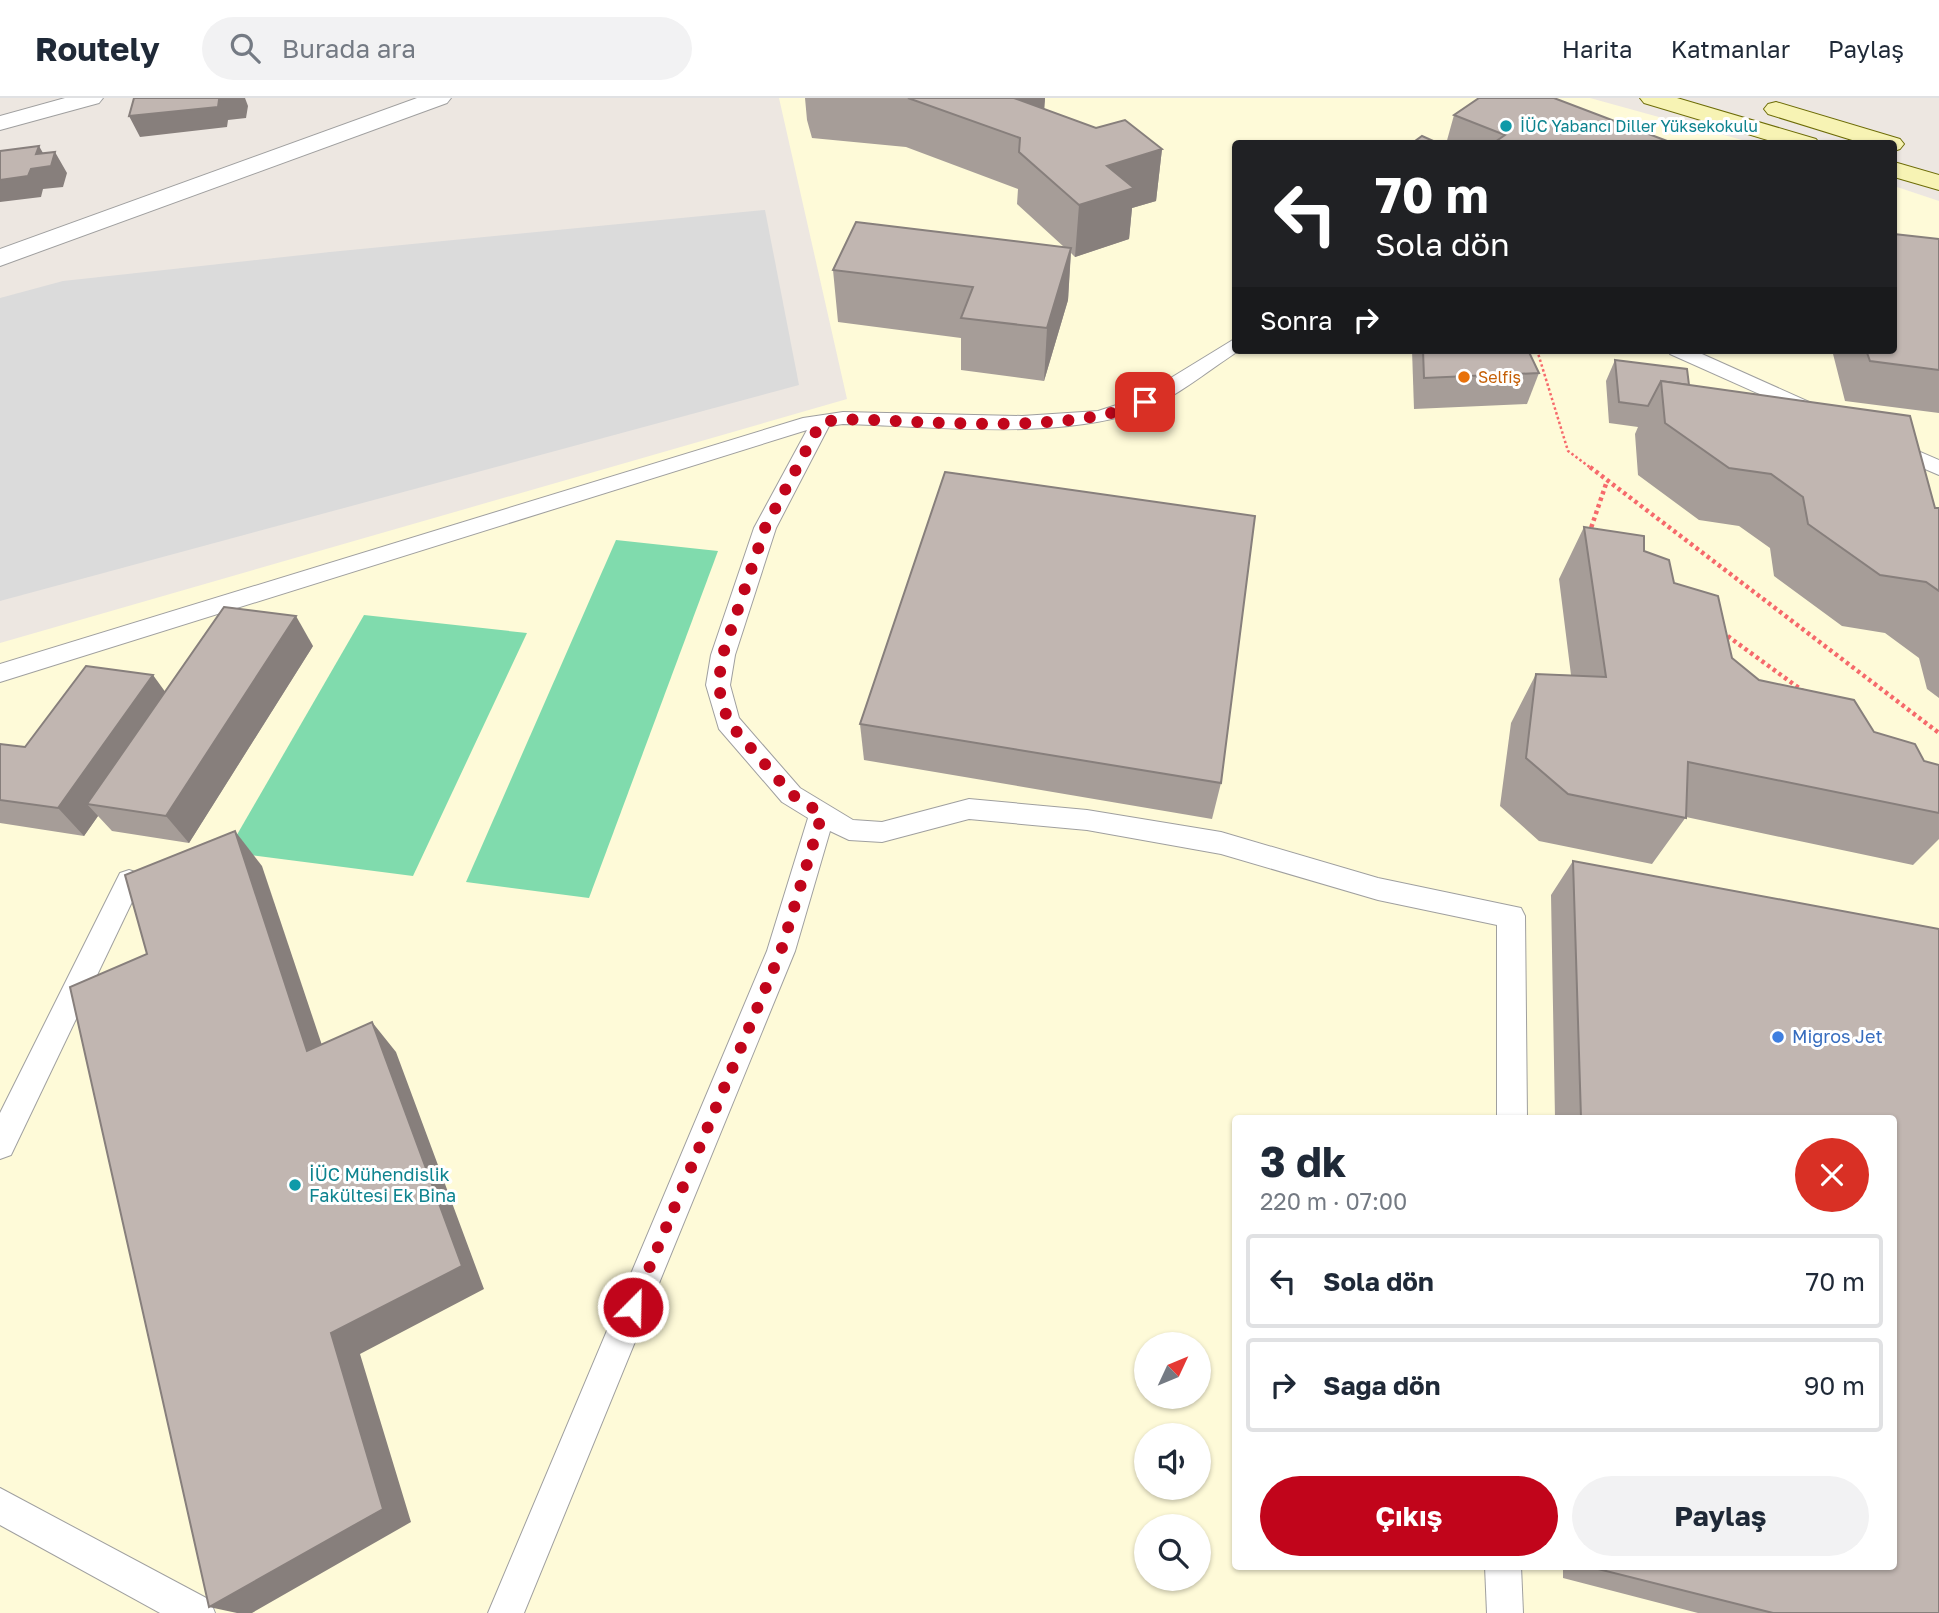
<!DOCTYPE html>
<html lang="tr">
<meta charset="utf-8">
<style>
body{margin:0;font-family:"Golos Text",sans-serif;background:#f2f2f3;color:#1f2937;height:100vh;display:flex;flex-direction:column;font-size:26px;white-space:nowrap}
*{box-sizing:border-box;margin:0}
p{font-size:23px;color:#747a83}
.icon{flex:none;width:38px;height:38px;fill:none;stroke:currentColor;stroke-width:2;stroke-linecap:round;stroke-linejoin:round}
.map{position:relative;flex:1;overflow:hidden}
.side{position:absolute;left:1232px;top:1017px;width:665px;height:455px;display:flex;flex-direction:column;background:#fff;border-radius:7px;box-shadow:0 2px 5px #0004}
.side>*{flex:none}
.guide{position:absolute;left:1232px;top:42px;width:665px;height:214px;border-radius:7px;box-shadow:0 2px 5px #0004;background:#202124;color:#fff;overflow:hidden}
.needle{width:46px;rotate:46deg}
.controls{position:absolute;left:1134px;top:1234px;display:grid;gap:14px}
.controls a{display:grid;place-items:center;width:77px;height:77px;border-radius:50%;background:#fff;box-shadow:0 2px 5px #0004;font-size:35px}
.pin{position:absolute;display:grid;place-items:center;width:60px;height:60px;color:#fff;margin:-30px;border-radius:14px;box-shadow:0 4px 10px #0006}
.me{position:absolute;width:77px;margin:-38px;rotate:23deg;stroke-linejoin:round;filter:drop-shadow(0 0 5px #0008)}
.turn{display:flex;align-items:center;gap:24px;height:147px;padding:0 28px;font-size:32px}
.turn .icon{width:91px;height:91px;stroke-width:2.5}
.turn b{display:block;font-size:49px;line-height:60px}
.then{display:flex;align-items:center;height:66px;padding:0 28px;background:#0003;gap:14px;font-size:26px}
.round{display:grid;place-items:center;flex:none;width:74px;height:74px;border-radius:37px;background:#f2f2f3}
.overview{display:flex;align-items:center;justify-content:space-between;height:119px;padding:0 28px}
h1{font-size:42px;font-weight:700;line-height:52px}
.action{display:flex;gap:14px;margin-top:auto;padding:14px 28px}
.action a{flex:1;height:80px;border-radius:42px;background:#c1051b;color:#fff;font-size:28px;font-weight:700;line-height:80px;text-align:center}
.action a+a{background:#f2f2f3;color:#1f2937}
ul{padding:0;list-style:none}
li{display:flex;align-items:center;gap:21px;height:94px;margin:0 14px 10px;padding:0 14px;border:4px solid #e0e1e3;border-radius:7px}
li div{flex:1}
li b{display:block;font-size:26px}
li em{font-style:normal}
header{display:flex;align-items:center;gap:42px;box-sizing:border-box;height:98px;padding:0 35px;background:#fff;border-bottom:2px solid #e0e1e3}
header strong{font-size:33px}
nav{display:flex;gap:38px;margin-inline-start:auto;font-size:24px}
.search{width:490px;height:63px;background:#f2f2f3;display:flex;align-items:center;gap:18px;box-sizing:border-box;padding:0 24px;border-radius:38px;color:#747a83;font-size:26px}
.map>svg:first-child{display:block}
</style>
<header>
<strong>Routely</strong>
<div class="search"><svg class="icon" aria-label="search" viewBox="0 0 24 24"><circle cx="10" cy="10" r="6"/><path d="M15 15l6 6"/></svg>Burada ara</div>
<nav><a>Harita</a><a>Katmanlar</a><a>Paylaş</a></nav>
</header>
<div class="map">
<svg width="1939" height="1515" viewBox="0 0 1939 1515">
<rect width="100%" height="100%" fill="#ede7e1"/>
<path fill="#fefad8" fill-rule="evenodd" d="M779 0H1590L1753 45 1236 46V252H1894V88L1939 103V1515H0V545L847 301ZM1236 1020H1894V1468H1236ZM1146 1246H1199V1298H1146ZM1146 1337H1199V1390H1146ZM1146 1428H1199V1480H1146Z"/>
<g fill="#80dbad">
<path d="M616 442 718 453 589 800 466 784Z"/>
<path d="M364 517 527 535 413 778 227 754Z"/>
</g>
<path fill="#dbdbdb" d="M765 112 799 287 0 503V200L63 183 330 154Z"/>
<g fill="none" stroke-linecap="round" stroke-linejoin="round">
<defs>
<g id="lane">
<path d="M1236 240V252H1240C1213 269 1178 298 1150 309 1066 344 934 328 843 326L829 328 776 430 735 557 730 587 739 620 800 690 853 722 882 724 969 701 1087 712 1221 734 1378 780 1521 810 1525 818 1527 1020H1497V827L1378 802 1221 756 1087 732 969 721 882 744 849 742 830 733 795 853 524 1515H488L767 853 808 720 782 704 719 631 706 587 711 557 754 430 807 332 0 584V566L803 320 843 314 1022 318 1098 313 1138 300Z"/>
<path d="M1667 252H1693L1827 312 1830 316 1827 320H1813L1670 256Z"/>
<path d="M1890 341 1939 362V377L1883 353 1880 348 1883 343Z"/>
<path d="M129 772 138 775 142 783 11 1057 0 1061V1015L120 775Z"/>
<path d="M0 1390 210 1502 215 1515H160L0 1427Z"/>
<path d="M1485 1468H1521L1523 1515H1487Z"/>
</g>
<g id="street">
<path d="M65 0H103L99 5 0 32V18Z"/>
<path d="M417 0H451L447 5 0 168V151Z"/>
</g>
<g id="secondary">
<path d="M1640 0H1677L1816 41 1820 46H1781L1644 5Z"/>
<path d="M1776 4 1900 41 1904 46 1900 51 1894 53V46H1865L1768 16 1764 11 1768 6Z"/>
<path d="M1894 64 1939 77V92L1894 79Z"/>
</g>
</defs>
<use href="#lane" stroke="#9f9f9f" stroke-width="2"/>
<use href="#street" stroke="#9f9f9f" stroke-width="2"/>
<use href="#secondary" stroke="#6d6c07" stroke-width="2"/>
<path stroke="#f6696b" stroke-width="2.5" stroke-dasharray="2.5 2.5" stroke-linecap="butt" d="M1537 252 1568 353 1592 371"/>
<g stroke="#f6696b" stroke-width="4.5" stroke-dasharray="3.5 3.5" stroke-linecap="butt">
<path d="M1590 369 1939 635"/>
<path d="M1589 436 1607 383"/>
<path d="M1722 534 1803 593"/>
</g>
<use href="#lane" fill="#fff" fill-rule="evenodd"/>
<use href="#street" fill="#fff" fill-rule="evenodd"/>
<use href="#secondary" fill="#f7f3b4" fill-rule="evenodd"/>
</g>
<g fill="#a69d98">
<path d="M805 0H1045L1044 11 1096 30 1162 51 1156 103 1132 110 1129 141 1075 159 1071 155 1068 202 1044 283 961 272V240L838 224 833 172 1064 149 1017 106 1018 91 906 49 812 40 807 22Z"/>
<path d="M1454 17 1675 46H1446Z"/>
<path d="M1939 141V315L1845 303 1832 252H1894Z"/>
<path d="M1412 252H1528L1539 275 1527 306 1414 311Z"/>
<path d="M1615 262 1689 287 1935 410H1939V600L1927 591 1919 560 1885 535 1842 528 1774 478 1770 450 1739 428 1699 422 1638 377 1635 336 1638 329 1609 325 1606 283Z"/>
<path d="M1584 429 1644 453 1674 485 1732 560 1759 582 1874 634 1924 663 1939 667V741L1913 767 1686 719 1652 766 1539 743 1500 708 1511 625 1536 576 1571 577 1559 481Z"/>
<path d="M313 548 189 745 112 733 98 718 84 738 0 725V646L25 649 165 593Z"/>
<path d="M860 626 1221 685 1212 721 864 662Z"/>
<path d="M1573 763 1939 831V1515H1698L1563 1480V1468H1894V1020H1555L1551 797Z"/>
</g>
<g fill="#877f7c">
<path d="M238 0H245L248 8 246 20 228 22 227 29 140 39 129 18 219 2Z"/>
<path d="M1013 0H1045L1043 29 1020 40Z"/>
<path d="M39 48 51 69 55 54 67 75 63 89 43 91 41 99 0 104V82L36 56Z"/>
<path d="M1162 51 1156 103 1132 110 1129 141 1075 159 1079 107 1107 68Z"/>
<path d="M1071 150 1068 202 1044 283 1047 230Z"/>
<path d="M296 518 313 548 189 745 166 718Z"/>
<path d="M153 577 174 606 87 706 98 718 84 738 58 710Z"/>
<path d="M235 733 262 768 334 983 307 953Z"/>
<path d="M372 924 396 954 484 1191 360 1256 411 1424 252 1515H237L209 1509 331 1235Z"/>
</g>
<g fill="#c1b6b1" stroke="#877f7c" stroke-width="2">
<path d="M134 0H238L219 2 218 9 129 18Z"/>
<path d="M908 0H1014L1096 30 1125 22 1162 51 1107 68 1134 90 1079 107 1019 54 1020 40Z"/>
<path d="M1479 0H1554L1675 46H1492L1505 37 1454 17Z"/>
<path d="M1422 38 1440 46H1411Z"/>
<path d="M39 48 36 56 55 54 51 68 31 71 28 78 0 82V53Z"/>
<path d="M856 124 1071 150 1047 230 961 220 973 189 833 172Z"/>
<path d="M1894 136 1939 141V272L1870 263 1866 252H1894Z"/>
<path d="M1423 252H1528L1539 275 1424 280Z"/>
<path d="M1615 262 1687 271 1689 287 1661 283 1648 308 1619 304Z"/>
<path d="M1661 283 1910 318 1935 410H1939V493L1926 484 1880 477 1808 426 1803 399 1771 376 1729 370 1665 325Z"/>
<path d="M945 374 1255 418 1221 685 860 626Z"/>
<path d="M1584 429 1644 438V453L1669 462 1674 485 1718 498 1732 560 1759 582 1854 602 1874 634 1915 646 1924 663 1939 667V715L1688 664 1686 720 1568 696 1526 660 1536 576 1606 579Z"/>
<path d="M224 509 296 518 166 718 87 706Z"/>
<path d="M86 568 153 577 58 710 0 702V646L25 649Z"/>
<path d="M235 733 307 953 372 924 462 1168 331 1235 383 1411 209 1509 70 889 147 856 125 777Z"/>
<path d="M1573 763 1939 831V1515H1773L1594 1470V1468H1894V1020H1581Z"/>
</g>
<g fill="none" stroke-linecap="round" stroke-linejoin="round">
<path stroke="#c1051b" stroke-width="12" stroke-dasharray="0 21.6" d="M633 1209 781 853 822 716 791 696 728 624 718 587 723 556 765 430 821 324C853 319 885 323 917 324 987 326 1081 331 1145 304"/>
</g>
<g fill="#0f9aa8" stroke="#fff" stroke-width="2.5">
<circle cx="1506" cy="28" r="7"/>
<circle cx="295" cy="1087" r="7"/>
</g>
<circle fill="#e8710a" stroke="#fff" stroke-width="2.5" cx="1464" cy="279" r="7"/>
<circle fill="#3f7fe0" stroke="#fff" stroke-width="2.5" cx="1778" cy="939" r="7"/>
<g text-anchor="middle" stroke-width="6" stroke-linejoin="round" paint-order="stroke">
<g font-size="16" fill="#0d838f" stroke="#fff" text-anchor="start">
<text x="1520" y="34">İÜC Yabancı Diller Yüksekokulu</text>
</g>
<g font-size="16" fill="#c56008" stroke="#fff" text-anchor="start">
<text x="1478" y="285">Selfiş</text>
</g>
<g font-size="18" fill="#366cbe" stroke="#fff" text-anchor="start">
<text x="1792" y="945">Migros Jet</text>
</g>
<g font-size="18" fill="#0d838f" stroke="#fff" text-anchor="start">
<text x="309" y="1083">İÜC Mühendislik<tspan x="309" dy="21">Fakültesi Ek Bina</tspan></text>
</g>
</g>
</svg>
<div class="controls">
<a><svg class="needle" viewBox="-14 -14 28 28"><path d="M0-13l5 13h-10z" fill="#e53935"/><path d="M0 13l5-13h-10z" fill="#747a83"/></svg></a>
<a><svg class="icon" aria-label="sound" viewBox="0 0 24 24"><path d="M4 9h4l5-4v14l-5-4H4zM17 9q2 3 0 6"/></svg></a>
<a><svg class="icon" aria-label="search" viewBox="0 0 24 24"><circle cx="10" cy="10" r="6"/><path d="M15 15l6 6"/></svg></a>
</div>
<div class="pin" style="left:1145px;top:304px;background:#d93025"><svg class="icon" aria-label="arrive" viewBox="0 0 24 24"><path d="M6 21V4h12l-3 4 3 4H6"/></svg></div>
<svg class="me" style="left:633px;top:1209px" viewBox="-20 -20 40 40"><circle r="17" fill="#c1051b" stroke="#fff" stroke-width="3"/><path d="M0-11L8 9 0 5-8 9z" fill="#fff"/></svg>
<div class="guide">
<div class="turn"><svg class="icon" aria-label="left" viewBox="0 0 24 24"><path d="M17 20v-9H6M10 6l-5 5 5 5"/></svg><div><b>70 m</b>Sola dön</div></div>
<div class="then">Sonra<svg class="icon" aria-label="right" viewBox="0 0 24 24"><path d="M7 20v-9h11M14 6l5 5-5 5"/></svg></div>
</div>
<section class="side">
<div class="overview"><div><h1>3 dk</h1><p>220 m · 07:00</p></div><a class="round" style="background:#d93025;color:#fff"><svg class="icon" aria-label="close" viewBox="0 0 24 24"><path d="M6 6l12 12M18 6L6 18"/></svg></a></div>
<ul>
<li><svg class="icon" aria-label="left" viewBox="0 0 24 24"><path d="M17 20v-9H6M10 6l-5 5 5 5"/></svg><div><b>Sola dön</b></div><em>70 m</em></li>
<li><svg class="icon" aria-label="right" viewBox="0 0 24 24"><path d="M7 20v-9h11M14 6l5 5-5 5"/></svg><div><b>Sağa dön</b></div><em>90 m</em></li>
</ul>
<div class="action"><a>Çıkış</a><a>Paylaş</a></div>
</section>
</div>
